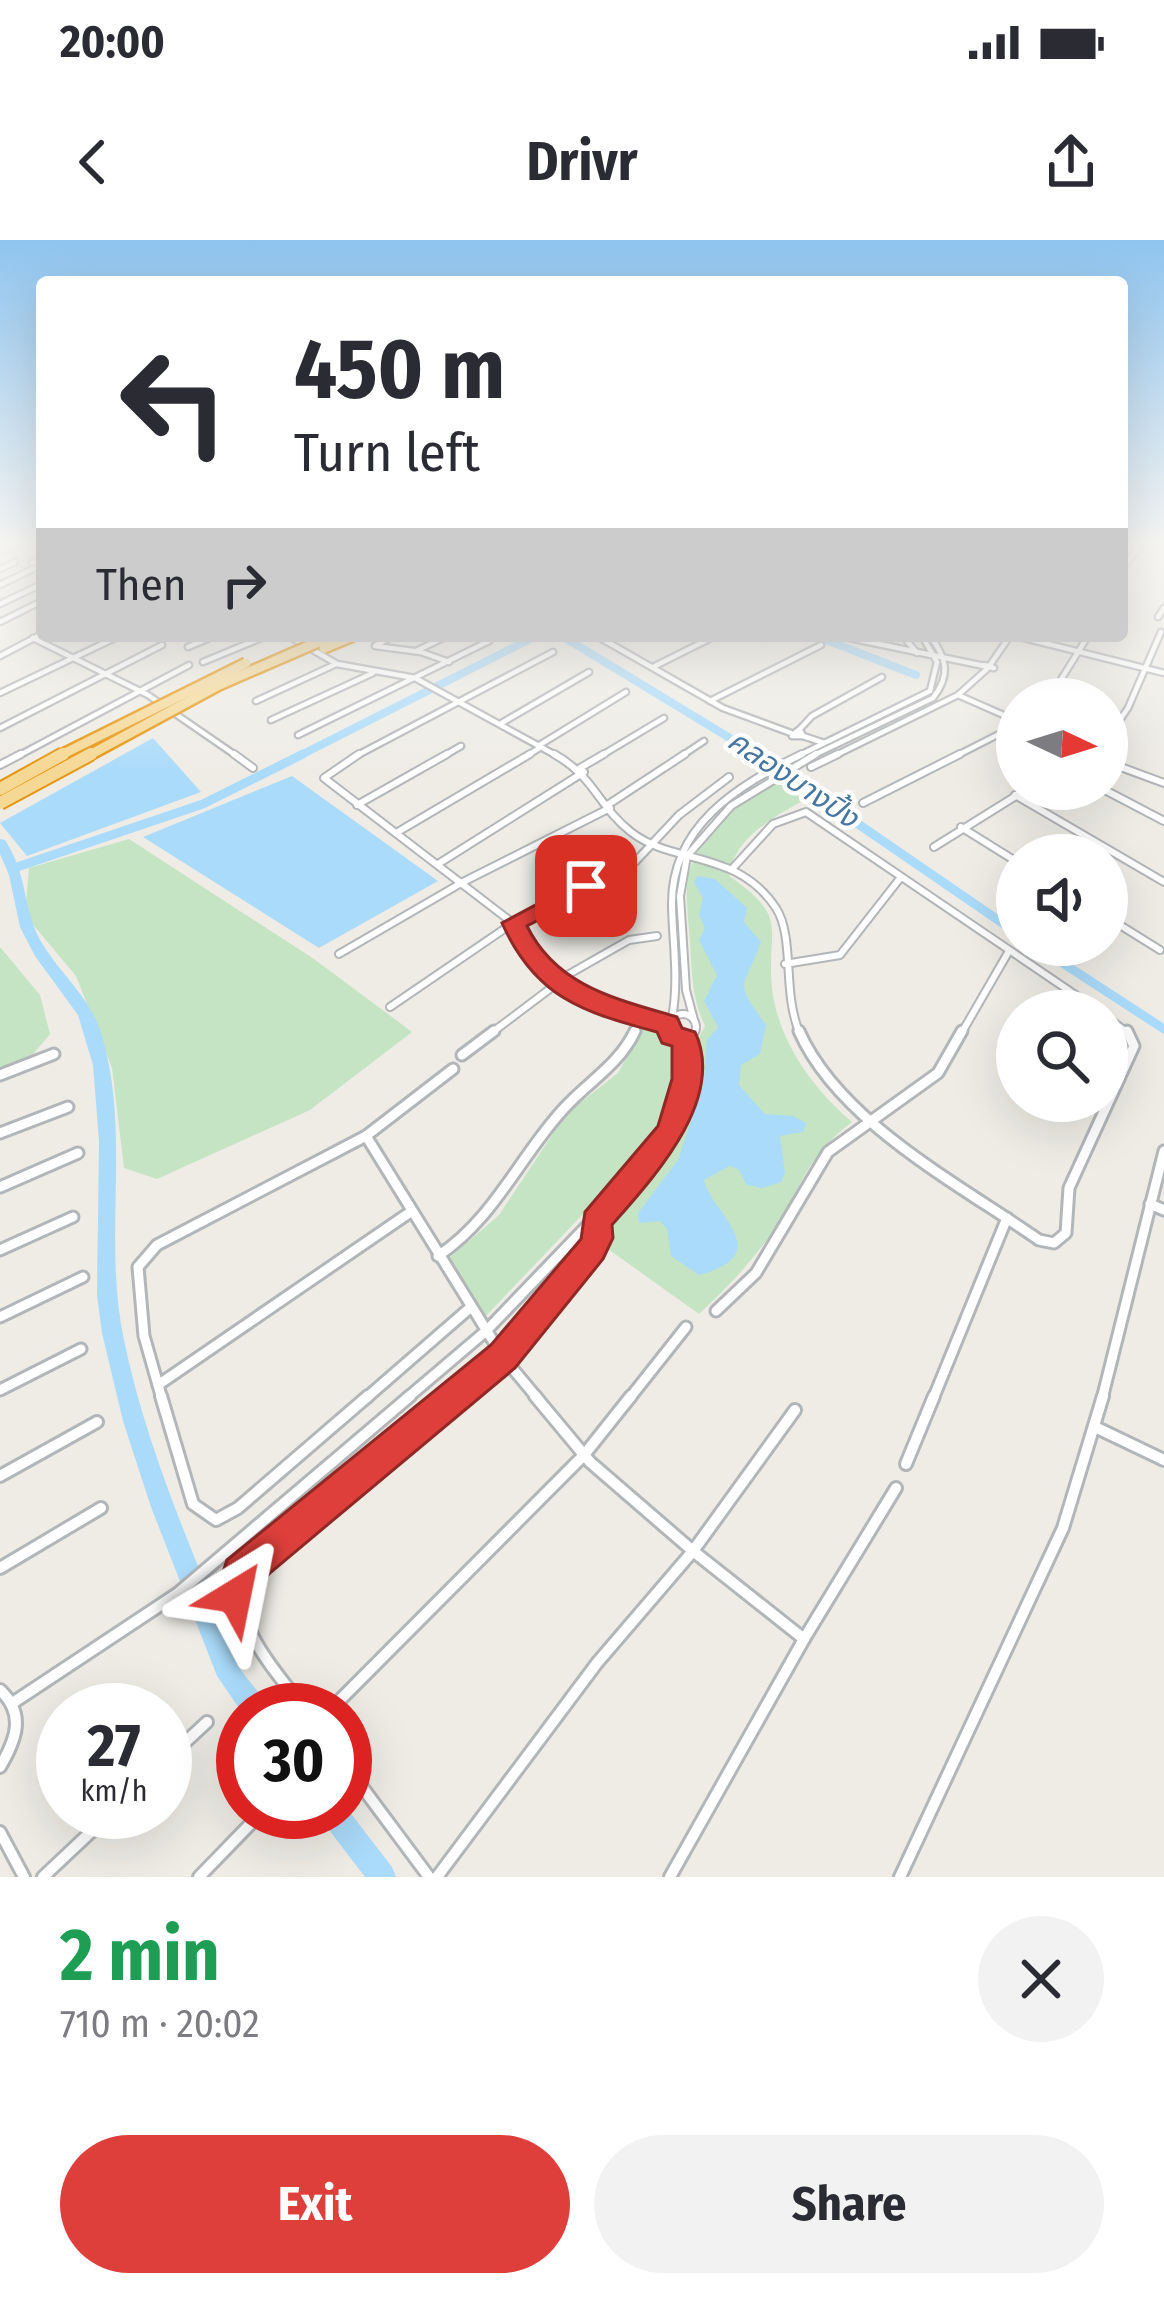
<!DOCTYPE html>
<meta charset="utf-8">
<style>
body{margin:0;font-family:"Fira Sans Condensed","Noto Sans Thai",sans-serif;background:#f2f2f3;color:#2b2b33;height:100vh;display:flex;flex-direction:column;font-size:45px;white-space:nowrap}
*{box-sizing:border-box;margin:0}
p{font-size:39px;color:#7c7c81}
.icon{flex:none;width:66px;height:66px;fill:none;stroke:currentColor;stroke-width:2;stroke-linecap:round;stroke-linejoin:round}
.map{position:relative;height:1637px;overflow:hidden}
.sheet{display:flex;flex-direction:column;background:#fff;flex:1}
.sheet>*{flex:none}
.hud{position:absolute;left:36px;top:36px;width:1092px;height:366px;border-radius:12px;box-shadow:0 12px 48px #0002;background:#fff;color:#2b2b33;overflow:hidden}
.needle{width:78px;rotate:94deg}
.controls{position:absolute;left:996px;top:438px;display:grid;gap:24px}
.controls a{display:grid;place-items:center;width:132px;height:132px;border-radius:50%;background:#fff;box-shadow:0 12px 48px #0002;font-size:60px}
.speed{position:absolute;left:36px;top:1443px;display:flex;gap:24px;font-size:60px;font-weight:700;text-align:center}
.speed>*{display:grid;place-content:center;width:156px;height:156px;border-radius:50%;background:#fff;box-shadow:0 12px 48px #0002;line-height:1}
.speed small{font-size:30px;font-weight:400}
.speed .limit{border:18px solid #d22;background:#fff;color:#111}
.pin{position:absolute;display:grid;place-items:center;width:102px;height:102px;color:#fff;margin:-51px;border-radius:24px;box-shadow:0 6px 18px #0006}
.me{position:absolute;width:132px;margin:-66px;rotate:35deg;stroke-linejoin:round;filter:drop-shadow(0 0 9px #0008)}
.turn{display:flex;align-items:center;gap:42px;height:252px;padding:0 60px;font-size:54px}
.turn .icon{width:156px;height:156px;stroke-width:2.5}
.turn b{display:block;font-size:84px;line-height:102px}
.then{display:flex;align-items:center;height:114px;padding:0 60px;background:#0003;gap:24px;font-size:45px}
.round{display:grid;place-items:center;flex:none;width:126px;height:126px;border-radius:63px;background:#f2f2f3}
.headline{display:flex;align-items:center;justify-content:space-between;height:204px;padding:0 60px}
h1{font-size:72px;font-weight:700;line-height:90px;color:#1e9e55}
.action{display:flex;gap:24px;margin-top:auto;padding:24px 60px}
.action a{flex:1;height:138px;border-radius:72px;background:#de3f3b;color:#fff;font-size:48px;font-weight:700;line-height:138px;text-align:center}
.action a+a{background:#f2f2f3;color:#2b2b33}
.status{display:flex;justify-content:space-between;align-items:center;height:84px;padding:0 60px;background:#fff;direction:ltr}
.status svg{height:33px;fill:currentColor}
header{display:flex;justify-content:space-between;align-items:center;height:156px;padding:0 60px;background:#fff;font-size:54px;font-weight:700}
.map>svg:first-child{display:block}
</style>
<div class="status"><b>20:00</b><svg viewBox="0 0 49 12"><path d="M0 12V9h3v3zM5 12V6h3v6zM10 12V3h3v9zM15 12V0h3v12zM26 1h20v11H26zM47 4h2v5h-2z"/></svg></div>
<header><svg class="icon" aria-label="back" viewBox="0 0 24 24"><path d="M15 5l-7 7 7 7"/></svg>Drivr<svg class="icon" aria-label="share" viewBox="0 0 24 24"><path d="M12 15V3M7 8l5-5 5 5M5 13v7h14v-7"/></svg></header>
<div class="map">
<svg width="1164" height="1637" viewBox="0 0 1164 1637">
<rect width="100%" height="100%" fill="#eeece5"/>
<g fill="#c5e4c4">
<path d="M775 540 804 560C772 578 734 598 729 636 791 679 766 687 772 748 778 801 813 849 852 882 804 919 806 941 775 988 753 1021 727 1048 699 1074L608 1009 604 987 686 881 695 805 705 786C692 759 692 734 690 703 689 685 686 665 687 646 689 601 740 562 775 540Z"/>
<path d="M129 599 314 719 412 792 310 870 157 939 124 928 112 828 76 736 25 675 29 628Z"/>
<path d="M0 707 40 755 50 794 29 819 0 831Z"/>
<path d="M644 785 676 806 677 850 661 892 485 1077 447 1020 499 975 566 874 618 833Z"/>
</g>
<g fill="#aadbfa">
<path d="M153 498 201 552 27 616 0 583Z"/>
<path d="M292 536 438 641 319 708 143 597Z"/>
<path d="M698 636 715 639 747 668 744 682 761 702C744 750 732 739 766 785L760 814 741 825 739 845 765 874 793 876 806 883 803 892 780 896 785 933 781 942 763 948 747 945 738 929 730 926 704 940C711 973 779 1014 699 1035L671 1016 667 989 660 981 639 983 638 973 678 920 704 842 707 800 718 787 704 761 717 735 699 700 705 688 699 675 703 658 694 642Z"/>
</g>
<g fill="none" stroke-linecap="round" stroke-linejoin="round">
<g stroke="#aadbfa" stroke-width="8">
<path d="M562 396 761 517"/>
<path d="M816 396 916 435"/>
<path d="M297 517 536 396"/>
</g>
<g stroke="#aadbfa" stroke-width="9">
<path d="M756 514 1017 693"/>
<path d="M17 627 203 564 303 514"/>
<path d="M1035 705 1164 789"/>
</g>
<g fill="#aadbfa" fill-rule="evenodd">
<path d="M0 599 5 600C27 634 22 660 37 694 54 729 89 754 101 793 132 893 102 998 124 1100 141 1183 172 1262 204 1341 215 1369 224 1399 238 1425 247 1441 262 1453 269 1470H243V1474L217 1436 151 1267 123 1181 102 1093 97 1055 99 901 93 825 78 775 35 716 20 687 9 635 0 614Z"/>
<path d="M345 1566 392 1627 396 1637H365L323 1582 319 1572H345Z"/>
</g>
<defs>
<g id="street-far3">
<path d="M0 311 18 304"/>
<path d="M32 323 42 319"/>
<path d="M1122 328 1142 304"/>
<path d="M0 329 15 322"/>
<path d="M0 345 35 328"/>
<path d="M0 364 42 344"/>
<path d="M1158 377 1164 368"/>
<path d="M0 382 42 361"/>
<path d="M289 396 337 424 415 438 559 517"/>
<path d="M392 396 375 406 421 412 449 422"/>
<path d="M597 396 723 468 791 493"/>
<path d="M840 396 994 428 984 425"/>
<path d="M903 396 917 413"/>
<path d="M1016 396 1164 433"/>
<path d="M33 398 148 455 238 517"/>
<path d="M188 407 214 396"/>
<path d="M416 411 447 396"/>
<path d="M0 416 42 394"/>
<path d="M203 422 266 396"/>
<path d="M990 425 1010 396"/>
<path d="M653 427 715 396"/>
<path d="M0 453 119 396"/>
<path d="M958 455 1017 481"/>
<path d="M1049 459 1088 396"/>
<path d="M256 461 336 424"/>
<path d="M710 461 821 405"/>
<path d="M271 480 373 433"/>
<path d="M500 484 589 432"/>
<path d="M0 488 162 405"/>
<path d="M797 491 801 492 803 496H792Z"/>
<path d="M798 491 812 476 882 437"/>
<path d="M298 495 489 401"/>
<path d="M803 496 824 503"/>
<path d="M1107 499 1128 468 1161 392"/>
<path d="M538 506 626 452"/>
<path d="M16 517 189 425"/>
<path d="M354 517 553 412"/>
<path d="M442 517 461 506"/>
<path d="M525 517 541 507"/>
<path d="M599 517 664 478"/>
<path d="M680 517 704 501"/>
<path d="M796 517 930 451 937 422 922 396"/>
<path d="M810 517 933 458C951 435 947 418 930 396"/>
<path d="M832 517 958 455 987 429"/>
<path d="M954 517 1017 485"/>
</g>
<g id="street-far2">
<path d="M234 514 253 528"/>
<path d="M359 514 324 538 513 683C549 746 599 767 667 784"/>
<path d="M554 514C594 536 598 566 631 592 673 625 737 609 776 668 795 698 782 753 800 794"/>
<path d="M1107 522 1164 543"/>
<path d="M0 525 21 514"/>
<path d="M811 527 838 514"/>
<path d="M580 528 604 514"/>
<path d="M1103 549 1164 581"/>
<path d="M1015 555 1164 642"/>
<path d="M863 563 960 514"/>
<path d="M609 564 685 514"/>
<path d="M357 565 447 514"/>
<path d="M961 587 1017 622"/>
<path d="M396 593 530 514"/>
<path d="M934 607 1027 549"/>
<path d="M438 624 584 532"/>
<path d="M732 629 773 584 806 572 1099 771"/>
<path d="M1107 677 1160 710"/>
<path d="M339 714 463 642 610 568"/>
<path d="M785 724 840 715 901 637"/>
<path d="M557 741 629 700 657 696"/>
<path d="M390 767 513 683 635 622 679 575 729 537"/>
<circle cx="683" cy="787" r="13"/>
<path d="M1107 777 1129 794"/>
<path d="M672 778C679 740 673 704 672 667 670 586 737 546 802 514"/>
<path d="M694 780 686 750 680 656 687 616 731 566 816 514"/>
<path d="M490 794 559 742"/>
<path d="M633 794 640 778"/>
<path d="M961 794 1009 711"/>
</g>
<g id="street-far1">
<path d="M799 791C839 882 959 944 1039 1000L1054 1003 1066 993 1069 948 1134 806 1127 791"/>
<path d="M462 815 494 791"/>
<path d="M0 835 54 814"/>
<path d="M0 893 68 867"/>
<path d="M366 896 503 1117 538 1159"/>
<path d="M0 947 78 913"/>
<path d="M1150 964 1164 970"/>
<path d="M0 1010 73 977"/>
<path d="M438 1016C493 979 517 922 559 874 584 844 618 827 635 791"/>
<path d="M716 1071 756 1033 828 912 938 833 962 791"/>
<path d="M0 1077 83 1037"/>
<path d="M158 1145 409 973"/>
<path d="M0 1150 81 1109"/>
<path d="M162 1159 144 1096 138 1027 157 1005 366 896 453 829"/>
<path d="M365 1159 471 1067"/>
<path d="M406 1159 486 1091 657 913 681 867 686 799"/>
<path d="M453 1159 503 1117 592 1009 598 997 596 983"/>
<path d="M629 1159 686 1087"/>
<path d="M933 1159 1007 978"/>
<path d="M1102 1159 1164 911"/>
</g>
<g id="street">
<path d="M161 1156 193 1264 216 1280 238 1268 368 1156"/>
<path d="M795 1170 693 1311 804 1399"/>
<path d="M1095 1187 1164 1220"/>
<path d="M906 1224 934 1156"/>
<path d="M0 1236 97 1182"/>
<path d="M0 1328 101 1268"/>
<path d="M0 1450C26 1474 16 1500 0 1527"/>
<path d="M14 1462 177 1354 410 1156"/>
<path d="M305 1470C274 1428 234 1390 241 1334L456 1156"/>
<path d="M330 1470 584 1215 631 1156"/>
<path d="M165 1521 207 1482"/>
<path d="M345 1524 429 1637"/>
<path d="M0 1592 24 1637"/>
<path d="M43 1637 112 1572"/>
<path d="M199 1637 262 1572"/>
<path d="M437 1637 597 1423 693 1311 590 1222 535 1156"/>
<path d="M670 1637 804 1399 896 1248"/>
<path d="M900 1637 1063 1288 1103 1156"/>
</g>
</defs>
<use href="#street-far3" stroke="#b3b6b9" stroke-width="9"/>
<use href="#street-far2" stroke="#b3b6b9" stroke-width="10"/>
<use href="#street-far1" stroke="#b3b6b9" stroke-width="15"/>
<use href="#street" stroke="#b3b6b9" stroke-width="16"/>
<use href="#street-far3" stroke="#fff" stroke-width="4.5"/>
<use href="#street-far2" stroke="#fff" stroke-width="6"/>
<use href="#street-far1" stroke="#fff" stroke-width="9"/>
<use href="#street" stroke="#fff" stroke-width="10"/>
<defs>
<g id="highway-bridge-far1">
<path d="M324 408 353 396"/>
<path d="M57 517 246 423"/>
<path d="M86 517 219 445 332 396"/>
</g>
<g id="highway-bridge">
<path d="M0 549 63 514"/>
<path d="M0 563 91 514"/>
</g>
</defs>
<use href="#highway-bridge-far1" stroke="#e5960f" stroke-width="14" stroke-linecap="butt"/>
<use href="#highway-bridge" stroke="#e5960f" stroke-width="16" stroke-linecap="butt"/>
<use href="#highway-bridge-far1" stroke="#f6d895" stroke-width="9"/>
<use href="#highway-bridge" stroke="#f6d895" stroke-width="12"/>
</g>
<linearGradient id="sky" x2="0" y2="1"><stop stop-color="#8fc4ef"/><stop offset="0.57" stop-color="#f7f6f3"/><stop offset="1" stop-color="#f7f6f3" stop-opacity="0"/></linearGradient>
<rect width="1164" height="534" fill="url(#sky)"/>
<path fill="#de3f3b" stroke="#902926" stroke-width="3" d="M586 638 598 646 594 651 527 686C557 747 617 759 677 777L682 788 695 792C727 860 652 939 612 985L613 998 603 1019 515 1128 271 1332 258 1345 249 1370 235 1376 221 1370 215 1356 227 1320 491 1105 581 999 585 972 658 886 672 839V806L662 803 657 792C582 772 535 757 502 683Z"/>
<g text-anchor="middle" stroke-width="9" stroke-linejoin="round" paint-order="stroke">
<g font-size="30" font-style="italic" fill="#4577a2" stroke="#fff">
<text transform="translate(793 539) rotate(34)" y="10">คลองบางปิ้ง</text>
</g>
</g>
</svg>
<div class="controls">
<a><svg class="needle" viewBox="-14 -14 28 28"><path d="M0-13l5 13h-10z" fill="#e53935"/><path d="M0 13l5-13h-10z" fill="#7c7c81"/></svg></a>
<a><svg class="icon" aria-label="sound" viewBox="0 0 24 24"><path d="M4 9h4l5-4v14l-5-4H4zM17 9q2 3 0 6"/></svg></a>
<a><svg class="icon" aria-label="search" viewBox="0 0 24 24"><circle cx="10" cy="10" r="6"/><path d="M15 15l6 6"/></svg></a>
</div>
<div class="speed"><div>27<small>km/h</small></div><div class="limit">30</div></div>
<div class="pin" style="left:586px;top:646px;background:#d93025"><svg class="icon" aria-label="arrive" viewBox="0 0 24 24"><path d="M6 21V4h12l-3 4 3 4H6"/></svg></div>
<svg class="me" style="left:235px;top:1356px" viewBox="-20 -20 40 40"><path d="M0-17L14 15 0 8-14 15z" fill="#de3f3b" stroke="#fff" stroke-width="4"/></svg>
<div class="hud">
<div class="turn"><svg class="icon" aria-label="left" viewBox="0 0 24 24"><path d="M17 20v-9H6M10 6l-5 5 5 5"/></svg><div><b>450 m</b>Turn left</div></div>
<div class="then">Then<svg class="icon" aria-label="right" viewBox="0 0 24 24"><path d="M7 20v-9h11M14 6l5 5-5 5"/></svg></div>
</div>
</div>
<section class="sheet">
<div class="headline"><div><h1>2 min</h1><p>710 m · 20:02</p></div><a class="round"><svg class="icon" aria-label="close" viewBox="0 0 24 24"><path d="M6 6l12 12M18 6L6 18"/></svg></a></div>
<div class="action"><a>Exit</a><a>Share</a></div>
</section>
